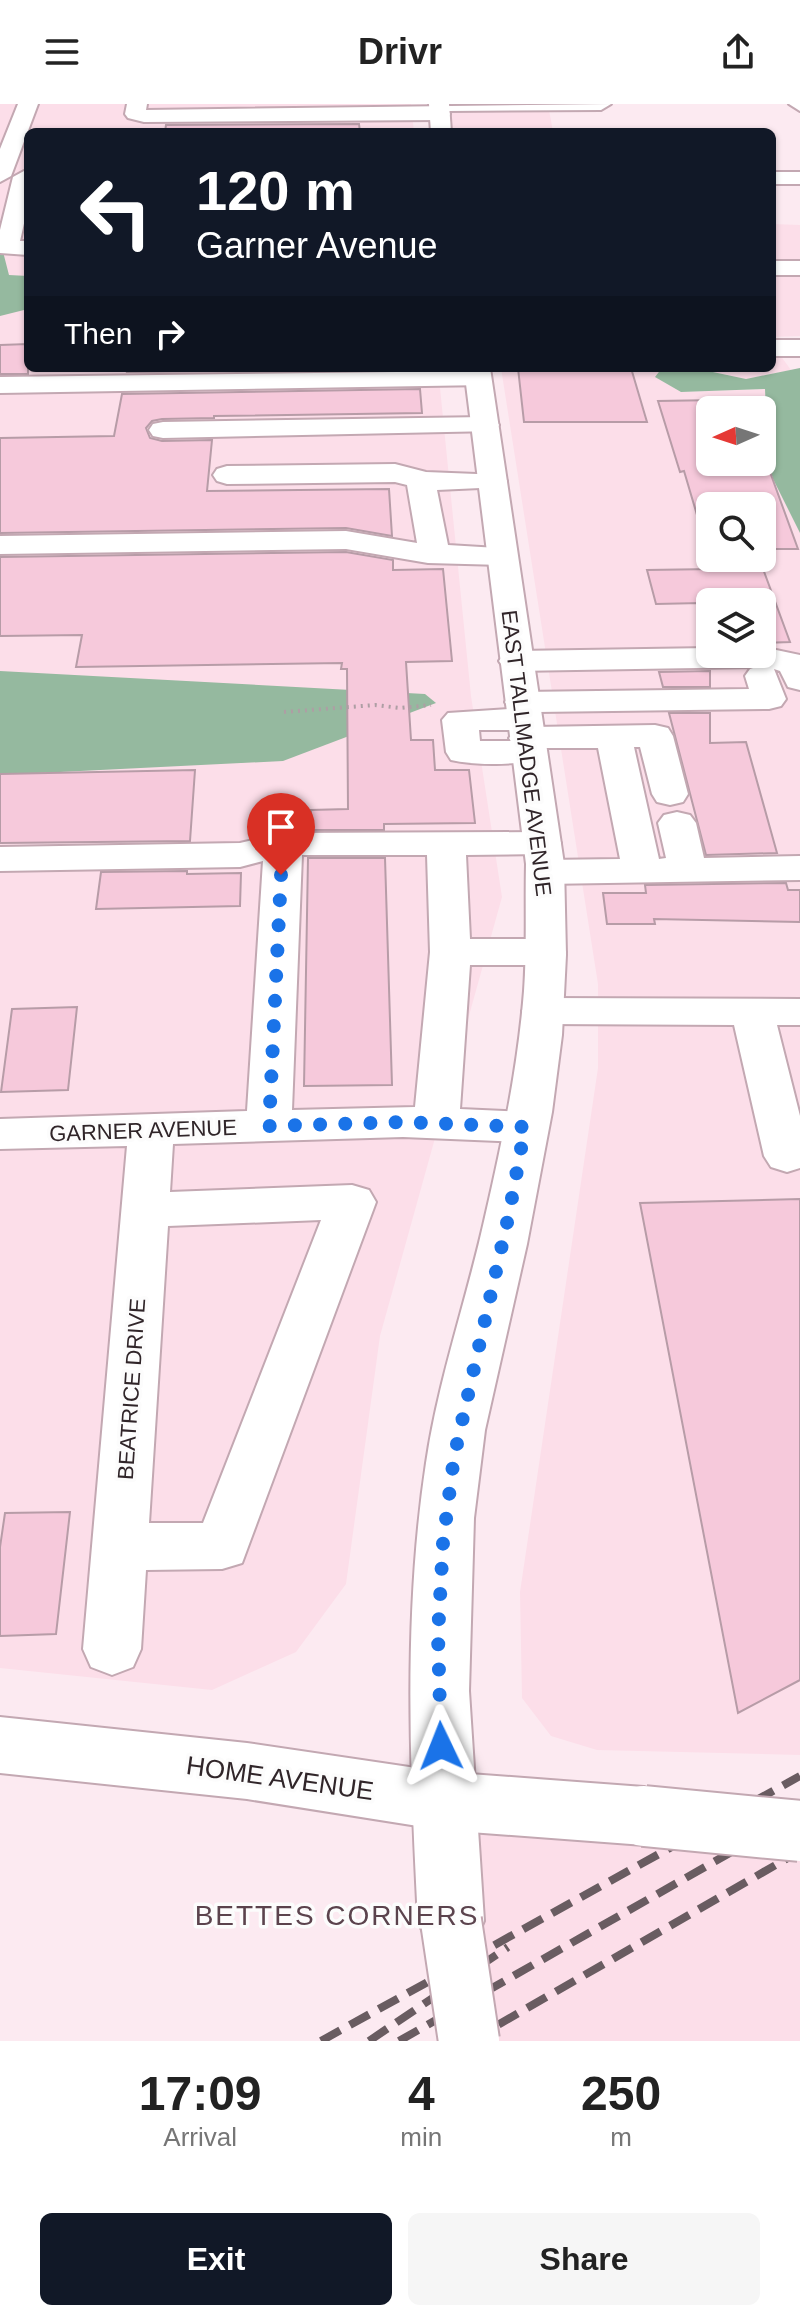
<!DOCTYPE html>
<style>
body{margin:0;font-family:Helvetica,sans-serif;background:#f6f6f6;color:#222;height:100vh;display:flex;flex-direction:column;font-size:30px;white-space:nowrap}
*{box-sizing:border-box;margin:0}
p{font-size:26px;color:#767676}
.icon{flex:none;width:44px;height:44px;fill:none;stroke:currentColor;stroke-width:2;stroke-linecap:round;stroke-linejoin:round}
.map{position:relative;height:1937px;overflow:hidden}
.side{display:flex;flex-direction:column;background:#fff;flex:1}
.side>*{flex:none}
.guide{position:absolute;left:24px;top:24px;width:752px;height:244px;border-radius:12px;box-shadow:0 2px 6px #0004;background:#111827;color:#fff;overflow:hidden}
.needle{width:52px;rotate:267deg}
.tools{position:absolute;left:696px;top:292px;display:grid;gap:16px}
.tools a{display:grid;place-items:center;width:80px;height:80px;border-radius:12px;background:#fff;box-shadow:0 2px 6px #0004;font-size:40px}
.pin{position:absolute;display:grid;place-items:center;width:68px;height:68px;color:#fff;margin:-82px -34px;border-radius:50% 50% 50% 0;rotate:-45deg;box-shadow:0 0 8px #0007}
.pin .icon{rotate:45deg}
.me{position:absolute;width:88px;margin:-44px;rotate:358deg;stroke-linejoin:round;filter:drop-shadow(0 0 6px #0008)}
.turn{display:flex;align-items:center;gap:28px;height:168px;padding:0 40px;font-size:36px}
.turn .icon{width:104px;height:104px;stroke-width:2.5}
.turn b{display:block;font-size:56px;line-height:68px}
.then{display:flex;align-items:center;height:76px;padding:0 40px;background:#0003;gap:16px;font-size:30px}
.eta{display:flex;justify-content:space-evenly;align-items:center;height:136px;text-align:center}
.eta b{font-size:48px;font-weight:700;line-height:56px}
.cta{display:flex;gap:16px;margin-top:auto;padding:16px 40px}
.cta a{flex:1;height:92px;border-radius:12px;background:#111827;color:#fff;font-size:32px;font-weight:700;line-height:92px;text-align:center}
.cta a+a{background:#f6f6f6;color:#222}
header{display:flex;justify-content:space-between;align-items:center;height:104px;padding:0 40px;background:#fff;font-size:36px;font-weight:700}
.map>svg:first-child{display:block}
</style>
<header><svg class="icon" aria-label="menu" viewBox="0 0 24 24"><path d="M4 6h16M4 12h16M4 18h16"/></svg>Drivr<svg class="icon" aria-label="share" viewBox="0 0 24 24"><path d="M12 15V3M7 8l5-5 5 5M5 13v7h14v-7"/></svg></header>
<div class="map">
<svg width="800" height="1937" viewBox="0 0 800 1937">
<rect width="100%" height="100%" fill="#fceaf1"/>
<g fill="#fcdee9" fill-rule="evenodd">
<path d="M0 0H411L414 28H28V264H438L471 592 502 793 380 1232 346 1480 296 1548 212 1586 0 1564Z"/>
<path d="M439 0H574H548L553 28H441Z"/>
<path d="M772 120 800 121V232L772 233Z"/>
<path d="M772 251H780L791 266 746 275 694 264H772Z"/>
<path d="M501 264H662L656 273 681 288 765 285 768 358 773 375 800 429V1651L597 1646 551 1632 522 1594 520 1488 598 964V880ZM710 306H762V358H710ZM710 402H762V454H710ZM710 498H762V550H710Z"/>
<path d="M443 1697 800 1727V1937H469Z"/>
</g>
<g fill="#95b99f">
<path d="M0 136 9 171 28 172V205L0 212Z"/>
<path d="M662 264H694L746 275 800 264V429L773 375 768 358 765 285 681 288 655 273Z"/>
<path d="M0 567 425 590 436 599 283 657 0 671Z"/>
</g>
<g fill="#f6c9db" stroke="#b79ca7" stroke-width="2">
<path d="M359 20 360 28H165L166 21Z"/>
<path d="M28 240V270H0V241Z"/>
<path d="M128 264H418V265L127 268Z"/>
<path d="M518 264H631L647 318H524Z"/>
<path d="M420 285 422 309 214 312V314L162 315 152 317 146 324 150 334 162 337 212 336 207 387 389 385 392 432 346 424 0 429V334L114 332 122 290Z"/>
<path d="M718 296 724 306H710V358H745L749 368H770L798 445H762V402H710V454H759L790 538 762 539V498H710V529L701 499 656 500 647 466 713 465 684 367 680 368 658 297Z"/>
<path d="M346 448 393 456V466L443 465 452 557 406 558 411 636H433L435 666H469L475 719 384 720V726H311V706L348 705 347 565H341L342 559 76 563 82 531 0 532V453Z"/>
<path d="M710 567V583H663L659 568Z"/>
<path d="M669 609H710V639L746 638 777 749 706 751Z"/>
<path d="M195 666 190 737 0 739V670Z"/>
<path d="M308 754H385L392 981 304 982Z"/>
<path d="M187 767V770L241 769 240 802 96 805 101 768Z"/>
<path d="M786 779 788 786H800V818L654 815 655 820H607L603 789H646L645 781Z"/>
<path d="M77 903 68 986 1 988 12 905Z"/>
<path d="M800 1095V1576L738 1609 640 1099Z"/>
<path d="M70 1408 56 1530 0 1532V1443L5 1409Z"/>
</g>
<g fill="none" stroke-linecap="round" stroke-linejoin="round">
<defs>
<g id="minor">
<path d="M18 0H38L11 72 0 78V45Z"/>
<path d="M127 0H147L146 6 611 0 601 6 448 7 450 10 447 14 440 16 144 18 128 14 125 10Z"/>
<path d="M789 0H800V7Z"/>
<path d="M24 67 28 68V102L20 137H28V151L0 149V126L13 73Z"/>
<rect x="772" y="68" width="28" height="12"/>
<rect x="772" y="157" width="28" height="14"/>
<rect x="772" y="236" width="28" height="16"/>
<path d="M478 267 487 269 491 275 487 281 0 289V273Z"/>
<path d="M485 313 495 315 499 321 495 327 163 334 153 332 149 326 153 320 163 318Z"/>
<path d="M395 360 426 368 502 371 507 377 502 383 437 386 448 441 513 445 517 452 513 459 502 461 428 459 346 445 0 450V432L346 427 417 439 407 381 395 378 227 380 217 377 213 371 217 365 227 362Z"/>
<path d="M762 543 800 551V586L788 583 780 567 774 565 786 595 781 602 769 605 537 608 542 615 533 623 655 621 668 624 673 632 688 690 683 698 670 701 657 698 652 690 640 643H634L659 755 666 754 658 719 664 711 677 708 690 711 696 719 704 754 800 752V776L545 780 531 776 526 768 531 760 545 756 620 755 598 644H545L547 647 542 655C515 661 478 662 451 656L446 648 442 616 448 609 509 605 505 598 510 591 522 588 749 585 745 572 750 565 756 563 516 567 504 564 499 557 504 550 516 547 710 544V550H762ZM479 626H518L509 634 511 637H480Z"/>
<path d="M542 728 556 731 561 739 556 747 542 750 466 751 470 835H546L560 839 566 848 560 857 546 861H470L460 1005 525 1008 541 1012 548 1023 541 1034 525 1038 403 1033 173 1040 170 1088 352 1081 369 1086 376 1098 242 1459 222 1465 146 1466 141 1545 133 1563 112 1571 91 1563 83 1545 127 1042 0 1045V1015L247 1007 263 757 240 763 0 767V743L240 739 283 729ZM302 751H427L430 848 415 1003 292 1006ZM321 1116 203 1419H149L168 1122Z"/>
<path d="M543 894 800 895V921H777L800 1012V1064L787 1068 771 1063 764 1052 734 921 543 920 528 916 522 907 528 898Z"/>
<path d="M0 1613 247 1639 443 1668 644 1683 666 1691 675 1712 666 1733 644 1741 443 1726 247 1695 0 1669Z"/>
</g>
<g id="major">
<path d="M429 0H449L451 28H431Z"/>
<path d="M464 264H490L564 760 566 851 562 931 552 1008 527 1140 485 1326 474 1414 469 1587 484 1817 474 1840 451 1849 428 1840 418 1817C410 1664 403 1511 426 1359 438 1276 467 1195 485 1113 502 1039 518 963 524 887 527 845 525 802 526 760Z"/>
</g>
</defs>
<use href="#minor" stroke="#c3a8b2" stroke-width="4"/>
<use href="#major" stroke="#c3a8b2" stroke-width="4"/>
<path stroke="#ae9ea4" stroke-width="4" stroke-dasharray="2 5" stroke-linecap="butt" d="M284 608 375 601 400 604 431 601"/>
<use href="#minor" fill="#fff" fill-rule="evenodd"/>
<use href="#major" fill="#fff" fill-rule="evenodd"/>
<g stroke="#695c61" stroke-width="8" stroke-dasharray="22 11" stroke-linecap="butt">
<path d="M321 1937 800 1672"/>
<path d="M369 1937 508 1843"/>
<path d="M399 1937 800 1709"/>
<path d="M470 1937 800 1747"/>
</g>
<defs>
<path id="minor-bridge" d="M644 1712 800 1727"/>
<path id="major-bridge" d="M451 1817 469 1937"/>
</defs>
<use href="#minor-bridge" stroke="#c3a8b2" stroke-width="64" stroke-linecap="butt"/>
<use href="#major-bridge" stroke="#c3a8b2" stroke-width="64" stroke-linecap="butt"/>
<use href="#minor-bridge" stroke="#fff" stroke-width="60"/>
<use href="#major-bridge" stroke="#fff" stroke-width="60"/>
</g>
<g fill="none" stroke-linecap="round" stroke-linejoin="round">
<path stroke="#1a73e8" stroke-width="14" stroke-dasharray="0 25.2" d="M281 771 269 1022 403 1018 525 1023 509 1110 454 1353 443 1439 438 1531 441 1642"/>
</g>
<g text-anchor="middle" stroke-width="7" stroke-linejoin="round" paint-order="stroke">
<g font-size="22" fill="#302529" stroke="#fcfcfc">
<text transform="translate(527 649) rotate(83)" y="8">EAST TALLMADGE AVENUE</text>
<text transform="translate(143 1026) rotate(-2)" y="8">GARNER AVENUE</text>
<text transform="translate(131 1285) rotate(-86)" y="8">BEATRICE DRIVE</text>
</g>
<g font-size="26" fill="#302529" stroke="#fcfcfc">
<text transform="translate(280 1674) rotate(8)" y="9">HOME AVENUE</text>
</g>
<g font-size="28" letter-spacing="2" fill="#5b434d" stroke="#fcfcfc">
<text x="337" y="1821">BETTES CORNERS</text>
</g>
</g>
</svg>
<div class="tools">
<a><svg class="needle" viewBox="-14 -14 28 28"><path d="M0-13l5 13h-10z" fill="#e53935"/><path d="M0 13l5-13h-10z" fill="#767676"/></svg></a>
<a><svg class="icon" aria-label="search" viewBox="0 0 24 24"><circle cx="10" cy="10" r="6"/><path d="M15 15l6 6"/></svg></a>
<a><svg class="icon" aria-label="layers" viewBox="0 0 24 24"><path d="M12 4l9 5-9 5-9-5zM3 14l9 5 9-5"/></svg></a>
</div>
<div class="pin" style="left:281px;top:771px;background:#d93025"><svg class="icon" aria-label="arrive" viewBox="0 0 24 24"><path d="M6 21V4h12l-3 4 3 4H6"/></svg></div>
<svg class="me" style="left:441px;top:1642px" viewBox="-20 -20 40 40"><path d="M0-17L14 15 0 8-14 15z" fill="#1a73e8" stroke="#fff" stroke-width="4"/></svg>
<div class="guide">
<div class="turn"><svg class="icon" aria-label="left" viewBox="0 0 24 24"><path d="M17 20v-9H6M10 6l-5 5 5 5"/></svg><div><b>120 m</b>Garner Avenue</div></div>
<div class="then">Then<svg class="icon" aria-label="right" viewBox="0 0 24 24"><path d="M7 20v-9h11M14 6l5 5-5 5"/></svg></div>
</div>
</div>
<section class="side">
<div class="eta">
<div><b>17:09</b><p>Arrival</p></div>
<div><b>4</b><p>min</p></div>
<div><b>250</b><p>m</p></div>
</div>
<div class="cta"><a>Exit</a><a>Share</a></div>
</section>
